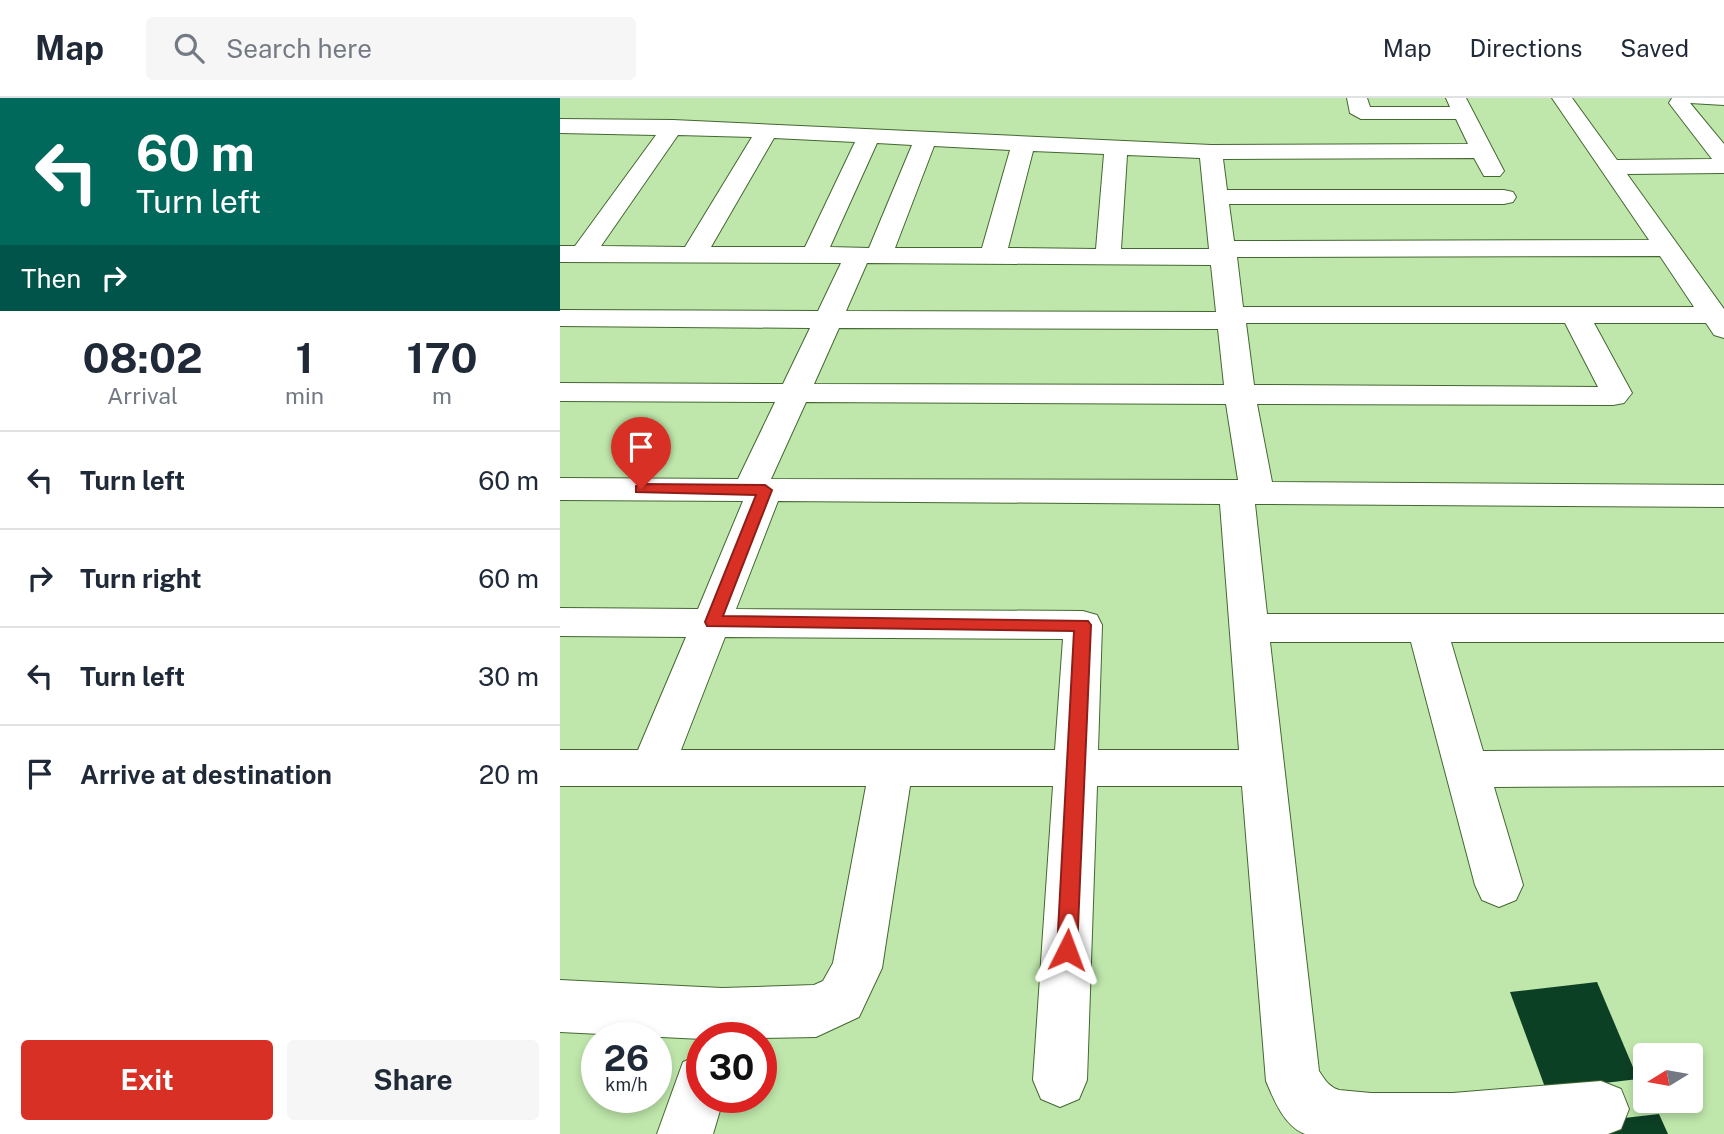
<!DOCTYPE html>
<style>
body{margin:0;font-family:"Public Sans",sans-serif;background:#f6f6f7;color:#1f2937;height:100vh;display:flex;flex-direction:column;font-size:26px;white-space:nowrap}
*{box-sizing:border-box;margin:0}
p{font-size:23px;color:#747a83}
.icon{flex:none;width:38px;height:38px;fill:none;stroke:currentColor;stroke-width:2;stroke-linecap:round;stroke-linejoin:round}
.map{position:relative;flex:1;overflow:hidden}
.panel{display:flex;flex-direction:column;background:#fff;width:560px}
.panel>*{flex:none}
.banner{background:#00695c;color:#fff;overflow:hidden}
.needle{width:46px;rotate:259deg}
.buttons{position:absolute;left:1073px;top:945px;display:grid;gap:14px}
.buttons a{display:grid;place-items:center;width:70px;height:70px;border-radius:7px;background:#fff;box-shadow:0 4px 10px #0003;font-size:35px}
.speed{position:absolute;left:21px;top:924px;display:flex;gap:14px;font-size:35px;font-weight:700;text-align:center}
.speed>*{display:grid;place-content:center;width:91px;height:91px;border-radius:50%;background:#fff;box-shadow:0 4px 10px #0003;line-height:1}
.speed small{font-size:18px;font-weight:400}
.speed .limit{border:10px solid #d22;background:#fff;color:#111}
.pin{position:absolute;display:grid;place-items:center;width:60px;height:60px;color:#fff;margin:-72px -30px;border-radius:50% 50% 50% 0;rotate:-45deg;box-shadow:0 0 7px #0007}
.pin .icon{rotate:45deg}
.me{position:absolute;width:77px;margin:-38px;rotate:3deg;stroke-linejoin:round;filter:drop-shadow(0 0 5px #0008)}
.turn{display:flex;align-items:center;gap:24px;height:147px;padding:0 21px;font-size:32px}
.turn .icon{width:91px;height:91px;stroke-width:2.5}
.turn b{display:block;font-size:49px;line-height:60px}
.then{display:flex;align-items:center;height:66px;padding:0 21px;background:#0003;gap:14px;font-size:26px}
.eta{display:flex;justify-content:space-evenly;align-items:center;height:119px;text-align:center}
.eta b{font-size:42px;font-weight:700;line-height:49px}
.cta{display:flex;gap:14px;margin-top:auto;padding:14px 21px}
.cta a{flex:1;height:80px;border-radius:7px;background:#d93025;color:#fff;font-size:28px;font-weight:700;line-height:80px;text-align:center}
.cta a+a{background:#f6f6f7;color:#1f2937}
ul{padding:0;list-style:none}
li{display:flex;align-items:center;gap:21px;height:98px;padding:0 21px;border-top:2px solid #e0e1e3}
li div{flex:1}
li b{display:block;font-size:26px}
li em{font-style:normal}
header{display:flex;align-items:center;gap:42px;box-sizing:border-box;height:98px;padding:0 35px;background:#fff;border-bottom:2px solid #e0e1e3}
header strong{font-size:33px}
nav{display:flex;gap:38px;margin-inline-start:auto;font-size:24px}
.search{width:490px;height:63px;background:#f6f6f7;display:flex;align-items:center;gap:18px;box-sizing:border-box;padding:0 24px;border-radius:7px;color:#747a83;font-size:26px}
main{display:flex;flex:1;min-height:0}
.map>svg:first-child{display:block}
</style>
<header>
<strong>Map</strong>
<div class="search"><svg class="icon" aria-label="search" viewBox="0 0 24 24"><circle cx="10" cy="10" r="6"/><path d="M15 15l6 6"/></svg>Search here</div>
<nav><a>Map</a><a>Directions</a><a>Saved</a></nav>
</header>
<main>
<section class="panel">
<div class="banner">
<div class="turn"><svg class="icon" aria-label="left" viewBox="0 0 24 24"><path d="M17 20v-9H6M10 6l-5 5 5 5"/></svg><div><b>60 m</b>Turn left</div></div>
<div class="then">Then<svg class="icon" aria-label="right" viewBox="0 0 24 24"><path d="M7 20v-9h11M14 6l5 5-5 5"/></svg></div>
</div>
<div class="eta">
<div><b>08:02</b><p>Arrival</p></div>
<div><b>1</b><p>min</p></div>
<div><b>170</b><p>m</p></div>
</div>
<ul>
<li><svg class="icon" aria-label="left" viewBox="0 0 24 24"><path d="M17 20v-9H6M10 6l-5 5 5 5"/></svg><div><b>Turn left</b></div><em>60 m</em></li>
<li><svg class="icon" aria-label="right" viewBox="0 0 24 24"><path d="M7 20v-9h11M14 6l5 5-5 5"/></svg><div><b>Turn right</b></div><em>60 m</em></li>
<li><svg class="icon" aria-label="left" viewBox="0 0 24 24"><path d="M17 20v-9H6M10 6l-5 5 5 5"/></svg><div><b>Turn left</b></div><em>30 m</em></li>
<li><svg class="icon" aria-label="arrive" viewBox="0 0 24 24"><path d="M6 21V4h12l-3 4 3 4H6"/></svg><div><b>Arrive at destination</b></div><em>20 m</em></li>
</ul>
<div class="cta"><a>Exit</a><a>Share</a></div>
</section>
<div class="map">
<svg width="1164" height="1036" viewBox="0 0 1164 1036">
<rect width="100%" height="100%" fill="#bfe7ab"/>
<g fill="#0c4025">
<path d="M1037 884 1078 981 986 992 950 894Z"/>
<path d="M1099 1016 1108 1036H942V1034Z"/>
</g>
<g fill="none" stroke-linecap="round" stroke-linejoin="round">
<defs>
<g id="minor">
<path d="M787 0H807L810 9H890L886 0H906L944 73 940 78H924L914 60 663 61 667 92H944L953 94 956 99 953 104 944 106H669L674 143 1089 142 992 0H1012L1057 62 1152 61 1109 5 1112 0H1164V7L1130 5 1164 46V75L1067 76 1164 211V240L1154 237 1146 225H1034L1072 295 1064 305 1053 307 697 306 712 384 1164 387V409L695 406 707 516H1164V544H891L923 653 1164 652V688L934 689 963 787 956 802 939 809 922 802 915 787 851 544H710L759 973C765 982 769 989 779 992L811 995H893L1041 983 1061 991 1069 1011 1061 1031 1048 1036H745C724 1028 714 1002 706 983L682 688H537L527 982 519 1001 500 1009 481 1001 473 982 493 688H350L322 870 299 919 256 939 142 941 0 934V882L162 890 254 887 263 883 273 865 306 688H0V652H78L126 539 0 538V510L138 511 183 403 0 402V380L178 381 215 304 0 303V285L223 286 250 230 0 228V212L258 213 281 165 0 164V148H15L96 37 0 35V21L113 22 651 47 908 46 896 21H801L790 15ZM118 37 192 39 125 149 41 148ZM214 40 295 44 245 149H151ZM317 45 352 47 309 150 270 149ZM374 48 450 52 422 150H335ZM473 53 544 56 536 151 448 150ZM567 57 640 60 649 151H561ZM1100 158 1134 209H683L677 159ZM307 165 651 167 656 214 286 213ZM686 225H1005L1038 289 694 287ZM279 230 658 231 664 287 254 286ZM246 304 666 306 678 382 211 381ZM218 403 660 406 679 652H538L542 527 537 517 523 513 176 511ZM165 539 503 541 495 652H121Z"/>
<path d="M142 956V999H164L153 1036H97L123 964Z"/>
</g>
</defs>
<use href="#minor" stroke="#446731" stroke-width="2"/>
<use href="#minor" fill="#fff" fill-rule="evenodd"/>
</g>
<path fill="#d93025" stroke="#8d1f18" stroke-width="2" d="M81 386 205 387 212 392 163 518 528 523 531 527 517 852 514 859 507 862 500 859 497 852 514 533 147 528 145 524 196 397 76 394V388Z"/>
</svg>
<div class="buttons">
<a><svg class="needle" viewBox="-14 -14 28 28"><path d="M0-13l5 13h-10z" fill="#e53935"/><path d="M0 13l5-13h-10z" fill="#747a83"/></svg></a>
</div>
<div class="speed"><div>26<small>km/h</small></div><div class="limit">30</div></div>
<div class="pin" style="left:81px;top:391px;background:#d93025"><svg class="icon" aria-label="arrive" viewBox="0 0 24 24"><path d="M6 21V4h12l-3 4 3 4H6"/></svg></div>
<svg class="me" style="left:507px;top:852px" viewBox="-20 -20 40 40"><path d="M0-17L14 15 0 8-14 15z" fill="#d93025" stroke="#fff" stroke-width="4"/></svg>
</div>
</main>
